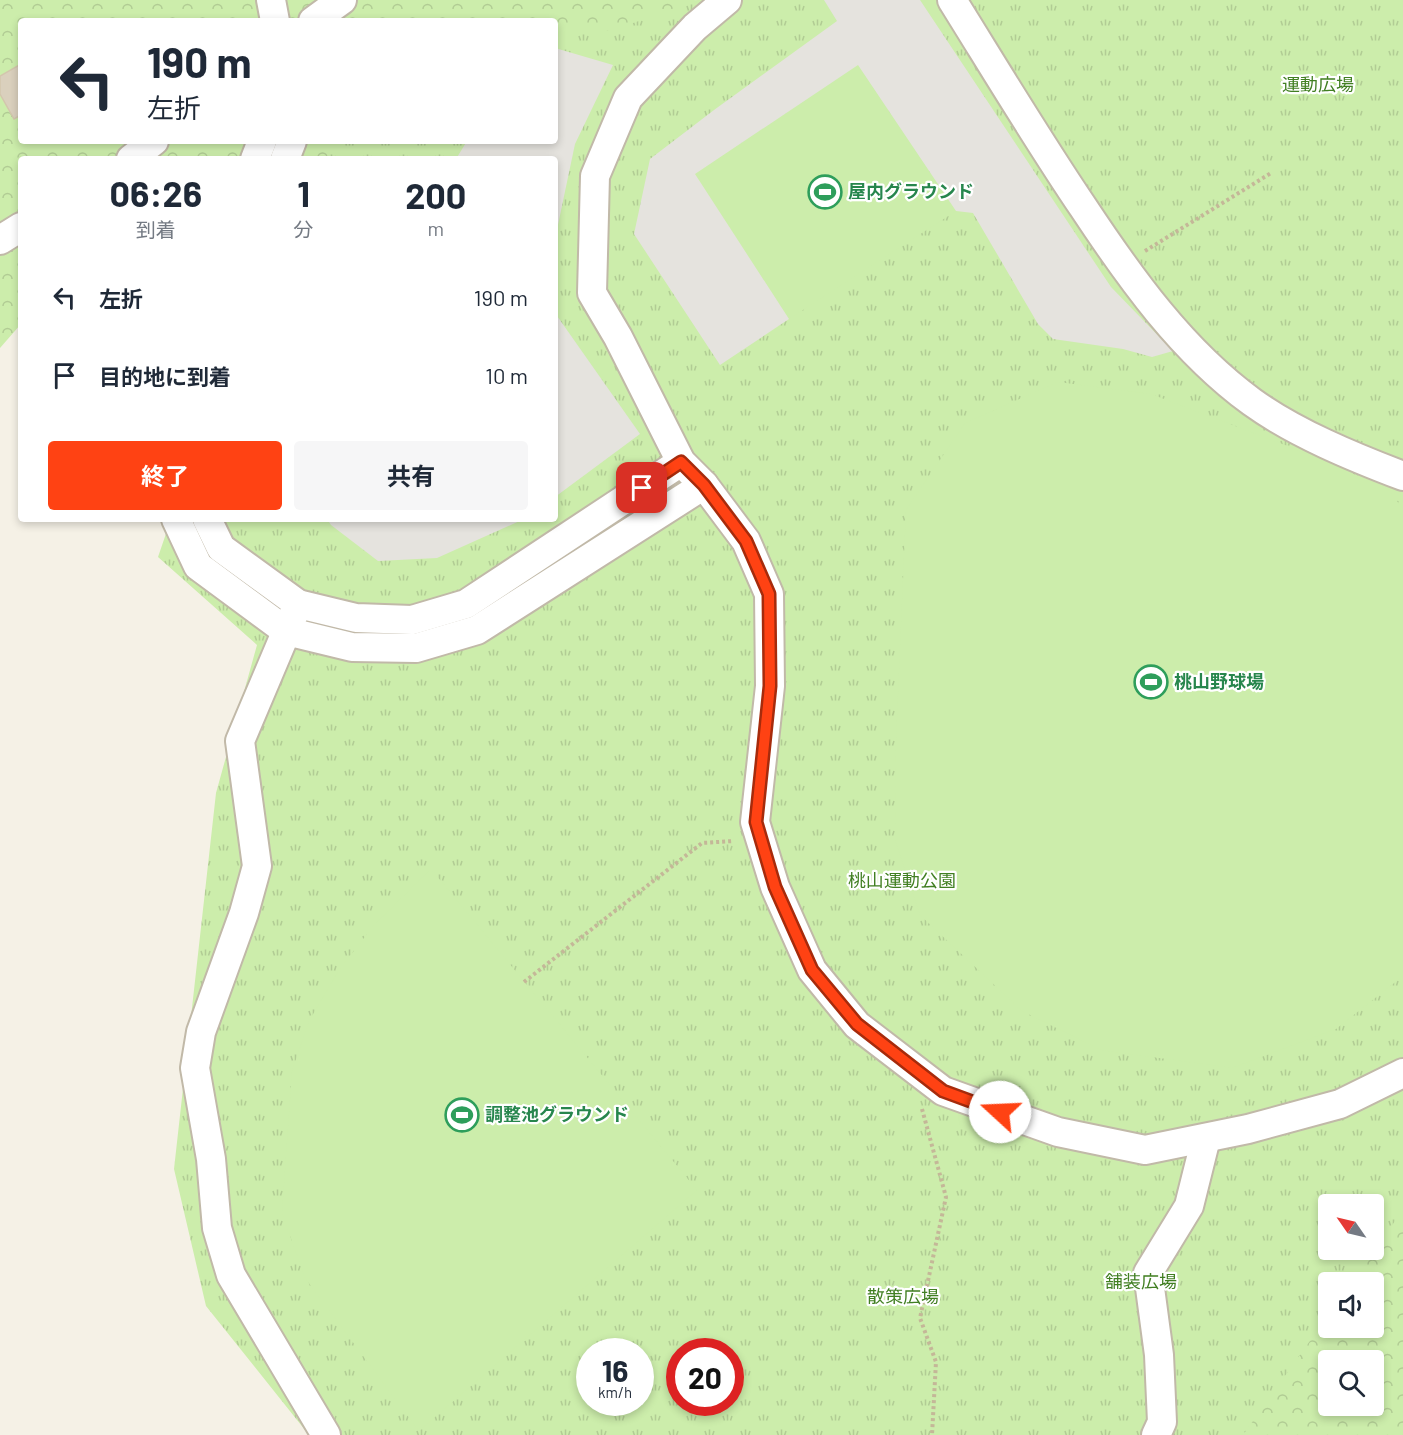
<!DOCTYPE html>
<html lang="ja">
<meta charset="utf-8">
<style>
body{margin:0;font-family:Barlow,"Noto Sans JP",sans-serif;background:#f6f6f7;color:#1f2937;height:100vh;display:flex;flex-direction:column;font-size:22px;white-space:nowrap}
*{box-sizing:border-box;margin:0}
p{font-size:20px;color:#747a83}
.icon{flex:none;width:33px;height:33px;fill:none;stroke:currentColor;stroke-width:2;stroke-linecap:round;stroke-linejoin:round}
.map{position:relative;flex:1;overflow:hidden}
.drawer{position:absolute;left:18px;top:156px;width:540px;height:366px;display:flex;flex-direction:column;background:#fff;border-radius:6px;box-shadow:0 3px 9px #0003}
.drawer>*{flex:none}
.hud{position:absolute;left:18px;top:18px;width:540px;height:126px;border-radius:6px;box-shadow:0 3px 9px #0003;background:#fff;color:#1f2937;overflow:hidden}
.needle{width:39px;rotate:304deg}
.fabs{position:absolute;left:1318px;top:1194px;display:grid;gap:12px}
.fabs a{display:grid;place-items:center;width:66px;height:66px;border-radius:6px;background:#fff;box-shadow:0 3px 9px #0003;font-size:30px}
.speed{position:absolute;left:576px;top:1338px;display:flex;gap:12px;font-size:30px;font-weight:700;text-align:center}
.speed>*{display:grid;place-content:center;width:78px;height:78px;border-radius:50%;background:#fff;box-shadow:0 3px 9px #0003;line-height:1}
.speed small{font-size:15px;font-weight:400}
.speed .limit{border:9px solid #d22;background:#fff;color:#111}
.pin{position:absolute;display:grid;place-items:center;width:51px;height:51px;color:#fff;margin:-26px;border-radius:12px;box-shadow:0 3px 9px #0006}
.me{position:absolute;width:66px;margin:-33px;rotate:290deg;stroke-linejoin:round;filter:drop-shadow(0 0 4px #0008)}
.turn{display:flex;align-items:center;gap:21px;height:126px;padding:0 30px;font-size:27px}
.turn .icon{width:78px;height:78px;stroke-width:2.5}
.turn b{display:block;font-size:42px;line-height:51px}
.eta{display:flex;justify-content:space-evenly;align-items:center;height:102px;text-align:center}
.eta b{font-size:36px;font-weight:700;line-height:42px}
.action{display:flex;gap:12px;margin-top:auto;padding:12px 30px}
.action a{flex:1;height:69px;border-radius:6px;background:#ff4213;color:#fff;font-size:24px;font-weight:700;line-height:69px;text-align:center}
.action a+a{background:#f6f6f7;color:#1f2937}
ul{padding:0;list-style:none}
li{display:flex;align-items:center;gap:18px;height:78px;padding:0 30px}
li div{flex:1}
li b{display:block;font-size:22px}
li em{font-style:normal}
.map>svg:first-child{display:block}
</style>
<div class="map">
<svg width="1403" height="1435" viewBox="0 0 1403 1435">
<defs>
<pattern id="grass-tufts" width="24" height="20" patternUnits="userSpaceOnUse" patternTransform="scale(1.5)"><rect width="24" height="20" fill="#ccedab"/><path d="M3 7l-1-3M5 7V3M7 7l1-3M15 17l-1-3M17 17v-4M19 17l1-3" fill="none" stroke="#b1cc94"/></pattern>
<pattern id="forest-crowns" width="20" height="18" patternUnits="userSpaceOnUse" patternTransform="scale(1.5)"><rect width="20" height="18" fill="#ccedab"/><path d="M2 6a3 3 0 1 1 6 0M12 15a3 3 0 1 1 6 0" fill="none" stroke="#b1cc94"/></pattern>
</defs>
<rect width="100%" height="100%" fill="#f5f1e6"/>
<path fill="url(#grass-tufts)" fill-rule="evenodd" d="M697 0H1403V1227L1365 1282H1329V1328L1261 1435H309L206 1306 174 1169 216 793 257 645 158 557 171 519H555V159H296L303 141H555V25ZM1329 1204H1374V1250H1329ZM590 1352H640V1402H590ZM680 1352H730V1402H680Z"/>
<g fill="url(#forest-crowns)" fill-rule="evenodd">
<path d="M0 0H697L611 31 555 29V21H21V141H345L323 159H21V324L0 348Z"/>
<path d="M1403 1210V1435H1243L1329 1314V1328H1374V1282H1351ZM1329 1360H1374V1406H1329Z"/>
</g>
<g fill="#ccedab">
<path d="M858 65 956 211 789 319 694 174Z"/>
<path d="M1058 382 1151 394 1280 443 1387 488 1403 509V976L1336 1029 1232 1068 1101 1050 1022 1011 920 915 895 840 896 741 906 510 965 423Z"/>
<path d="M431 869 697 1190 419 1431 305 1278 282 1213 292 1071 309 1021 339 970 374 925Z"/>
</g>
<g fill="#e5e3de">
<path d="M824 0H920L1111 287 1173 351 1152 357 1123 349 1053 339 1038 324 973 213 956 211 858 65 695 174 789 319 720 365 634 234 650 159 714 110 837 21Z"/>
<path d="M555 48 613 65 575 144 555 239V159H456L467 141H555Z"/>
<path d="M555 313 640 434 555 497Z"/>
<path d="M327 519H524L437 558 378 561 331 525Z"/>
</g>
<path fill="#dad0bd" stroke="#d3c6ad" stroke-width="1.5" d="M21 64V115L14 119 0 94V76Z"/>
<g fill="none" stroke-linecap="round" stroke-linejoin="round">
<defs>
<g id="minor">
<path d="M271 0 275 21"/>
<path d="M727 0 695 27 628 98 595 176 592 293 618 337 681 462 704 485 746 541 769 594 770 686 755 822 775 887 812 970 857 1025 943 1091 1058 1132 1145 1150 1248 1129 1340 1104 1403 1073"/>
<path d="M952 0C995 69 1037 139 1083 207 1130 278 1182 351 1252 402 1295 433 1353 457 1403 476"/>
<path d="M313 21 342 0"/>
<path d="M131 159 154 141"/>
<path d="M255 159 262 141"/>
<path d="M285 159 292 141"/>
<path d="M0 240 21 227"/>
<path d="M176 519 198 566 286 631 352 647 416 648 477 630 704 485"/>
<path d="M207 519 221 548 298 604 356 618 412 620 466 604 681 462"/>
<path d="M298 604 240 741 257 866 244 913 201 1032 195 1068 211 1159 217 1228 231 1275 326 1435"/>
<path d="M1156 1435 1162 1422 1159 1355 1148 1273 1189 1206 1206 1138"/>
</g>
</defs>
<use href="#minor" stroke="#c1b9a8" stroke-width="32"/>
<g stroke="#c4b798" stroke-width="4" stroke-dasharray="3 3" stroke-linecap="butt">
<path d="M1145 251 1271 173"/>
<path d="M524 982 702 843 734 841"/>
<path d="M922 1109 946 1197 920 1318 936 1362 932 1435"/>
</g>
<use href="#minor" stroke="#fff" stroke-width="28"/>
</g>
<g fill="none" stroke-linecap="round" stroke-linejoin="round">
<defs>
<path id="route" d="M642 488 681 462 704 485 746 541 769 594 770 686 756 822 775 887 812 970 857 1024 943 1091 1000 1112"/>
</defs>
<use href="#route" stroke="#a62b0c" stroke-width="15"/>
<use href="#route" stroke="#ff4213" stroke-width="10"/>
</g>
<defs>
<symbol id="stadium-ring" viewBox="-11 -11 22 22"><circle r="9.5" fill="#fff" stroke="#2e9e5b" stroke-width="1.5"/><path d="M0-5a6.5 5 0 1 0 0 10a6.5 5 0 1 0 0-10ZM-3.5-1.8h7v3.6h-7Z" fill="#2e9e5b"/></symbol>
</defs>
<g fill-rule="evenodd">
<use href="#stadium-ring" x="806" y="173" width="38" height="38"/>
<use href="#stadium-ring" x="1132" y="663" width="38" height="38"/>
<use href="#stadium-ring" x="443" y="1096" width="38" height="38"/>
</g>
<g text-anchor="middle" stroke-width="4.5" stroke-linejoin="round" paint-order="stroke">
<g font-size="18" fill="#417f22" stroke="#fff">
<text x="1318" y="91">運動広場</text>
<text x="902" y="887">桃山運動公園</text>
<text x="1141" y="1288">舗装広場</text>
<text x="903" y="1303">散策広場</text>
</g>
<g font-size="18" font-weight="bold" fill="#27864d" stroke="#fff" text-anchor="start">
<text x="848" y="198">屋内グラウンド</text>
<text x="1174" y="688">桃山野球場</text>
<text x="485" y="1121">調整池グラウンド</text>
</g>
</g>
</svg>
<div class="fabs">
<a><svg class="needle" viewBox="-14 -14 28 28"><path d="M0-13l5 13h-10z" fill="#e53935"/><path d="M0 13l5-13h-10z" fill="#747a83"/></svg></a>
<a><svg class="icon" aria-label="sound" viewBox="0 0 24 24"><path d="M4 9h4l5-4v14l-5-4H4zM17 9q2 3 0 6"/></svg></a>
<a><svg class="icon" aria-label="search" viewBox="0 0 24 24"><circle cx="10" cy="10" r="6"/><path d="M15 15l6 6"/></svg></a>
</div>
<div class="speed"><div>16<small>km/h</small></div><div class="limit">20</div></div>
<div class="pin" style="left:642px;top:488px;background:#d93025"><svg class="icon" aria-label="arrive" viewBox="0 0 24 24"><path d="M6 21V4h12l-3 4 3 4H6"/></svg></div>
<svg class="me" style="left:1000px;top:1112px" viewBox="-20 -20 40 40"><circle r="19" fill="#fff"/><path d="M0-13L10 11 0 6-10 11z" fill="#ff4213"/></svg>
<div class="hud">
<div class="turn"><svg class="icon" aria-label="left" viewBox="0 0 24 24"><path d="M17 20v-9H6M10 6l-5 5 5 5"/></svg><div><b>190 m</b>左折</div></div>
</div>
<section class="drawer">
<div class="eta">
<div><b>06:26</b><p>到着</p></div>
<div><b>1</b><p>分</p></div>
<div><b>200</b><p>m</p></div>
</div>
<ul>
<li><svg class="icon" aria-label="left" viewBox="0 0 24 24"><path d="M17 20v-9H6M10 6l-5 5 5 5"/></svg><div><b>左折</b></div><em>190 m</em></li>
<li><svg class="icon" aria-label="arrive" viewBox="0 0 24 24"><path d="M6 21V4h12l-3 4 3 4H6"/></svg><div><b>目的地に到着</b></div><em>10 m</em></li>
</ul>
<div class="action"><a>終了</a><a>共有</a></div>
</section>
</div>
